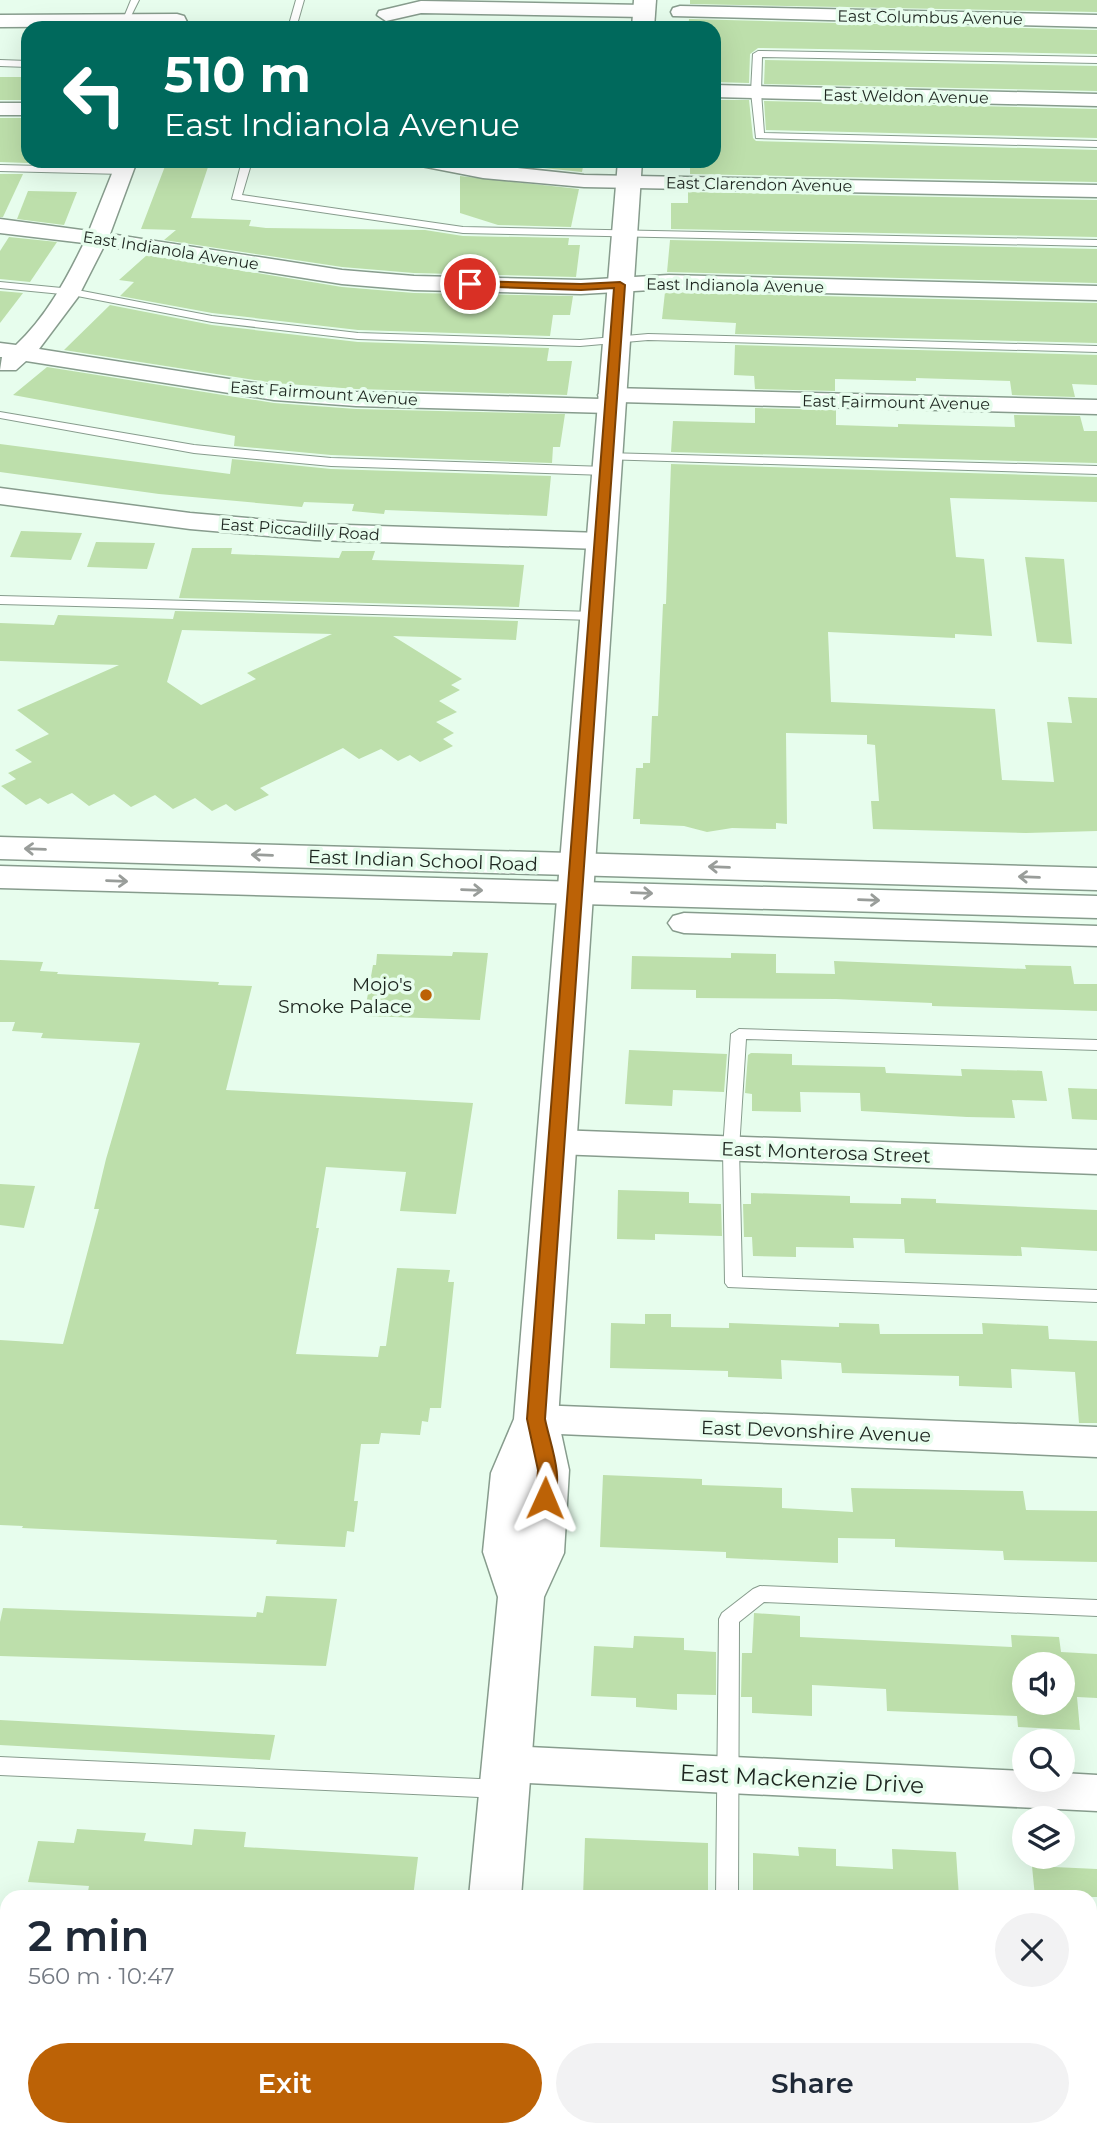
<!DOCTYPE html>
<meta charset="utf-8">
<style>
body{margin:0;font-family:Montserrat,sans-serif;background:#f2f2f3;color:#1f2937;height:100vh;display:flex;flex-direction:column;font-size:26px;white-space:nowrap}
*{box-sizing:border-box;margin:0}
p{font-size:23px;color:#747a83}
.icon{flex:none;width:38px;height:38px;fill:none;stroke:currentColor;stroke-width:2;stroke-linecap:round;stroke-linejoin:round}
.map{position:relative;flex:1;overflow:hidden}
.side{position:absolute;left:0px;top:1890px;width:1097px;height:247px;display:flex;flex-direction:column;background:#fff;border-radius:21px 21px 0 0;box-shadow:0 7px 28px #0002}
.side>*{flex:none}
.banner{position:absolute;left:21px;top:21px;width:700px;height:147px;border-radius:21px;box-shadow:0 7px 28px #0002;background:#00695c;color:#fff;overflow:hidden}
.controls{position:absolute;left:1012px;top:1652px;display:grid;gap:14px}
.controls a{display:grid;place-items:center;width:63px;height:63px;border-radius:50%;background:#fff;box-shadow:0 7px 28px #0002;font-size:35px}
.pin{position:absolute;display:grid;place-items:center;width:60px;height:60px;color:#fff;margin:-30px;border:4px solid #fff;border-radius:50%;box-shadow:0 2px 7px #0007}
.me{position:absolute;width:77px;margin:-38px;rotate:1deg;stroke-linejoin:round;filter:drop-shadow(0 0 5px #0008)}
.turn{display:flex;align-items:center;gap:24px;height:147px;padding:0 28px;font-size:32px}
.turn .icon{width:91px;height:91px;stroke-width:2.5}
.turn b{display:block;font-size:49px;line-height:60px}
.round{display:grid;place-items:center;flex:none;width:74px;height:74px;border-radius:37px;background:#f2f2f3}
.head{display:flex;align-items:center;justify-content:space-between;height:119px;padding:0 28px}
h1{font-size:42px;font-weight:600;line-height:52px}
.button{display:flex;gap:14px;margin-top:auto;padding:14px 28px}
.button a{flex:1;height:80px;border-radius:42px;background:#bc6206;color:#fff;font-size:28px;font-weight:600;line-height:80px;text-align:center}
.button a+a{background:#f2f2f3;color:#1f2937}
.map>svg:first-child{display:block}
</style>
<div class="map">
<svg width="1097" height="2136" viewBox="0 0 1097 2136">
<rect width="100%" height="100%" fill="#e7fded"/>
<g fill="#bddfab" fill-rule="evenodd">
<path d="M690 0H1097V12L690 4Z"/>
<path d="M689 19 1097 30V54L758 48 750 54 749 83 714 82V28H688Z"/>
<path d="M765 60 1097 66V91L764 84Z"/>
<rect x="0" y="77" width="28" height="23"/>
<path d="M714 100H749L753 138 756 141 1097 150V182L690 174V161H714Z"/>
<path d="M764 101 1097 109V138L766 130Z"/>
<path d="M0 118H28V163L0 162Z"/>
<path d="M167 161H210L191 218 251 220 249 226 266 228 425 230 463 236 569 238 568 245H580L576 277 414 273 342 267 164 240 176 230 141 229Z"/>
<path d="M478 161H584L582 172Z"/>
<path d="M0 174H23L3 217H0Z"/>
<path d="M460 176 579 189 571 227 498 225 460 213Z"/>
<path d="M28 191 77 192 64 225 17 219Z"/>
<path d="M688 192 1097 200V237L671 229V203H688Z"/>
<path d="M9 237 57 242 30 282 0 279V251Z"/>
<path d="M670 240 1097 249V283L667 272Z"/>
<path d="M147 255 342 287 414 293 573 296 570 315H553L550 336 358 330 212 313 120 296 134 282 119 280Z"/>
<path d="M0 291 23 293 0 323Z"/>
<path d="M665 292 1097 303V343L735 334 736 323 662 319Z"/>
<path d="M110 305 212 325 358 342 549 348 547 361H572L567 395 356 389 274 383 64 350Z"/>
<path d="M735 345 1097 355V385L1072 384 1075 397 1012 395 1010 381 916 378V381L835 379V391L755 389 754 376 734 375Z"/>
<path d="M47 367 274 403 356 409 565 414 560 447H553L552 463 331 455 234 446 235 436 13 395Z"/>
<path d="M755 408 836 410V425L898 427V424L1015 427 1014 415 1080 416 1084 431H1097V463L671 452 673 421 755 423Z"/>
<path d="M0 444 230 474 232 459 331 469 551 476 547 516 385 510 384 514 352 511 354 504 304 502 302 507 159 494 0 472Z"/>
<path d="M671 464 1097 477V502L950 498 956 557 984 559 992 636 955 634V638L828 632 831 702 995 709 1002 780 1054 782 1047 722 1072 723 1068 697 1097 698V831L1026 833 873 829 871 801H879L875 745 867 744V735L786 733 787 824 776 823V829L732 828 707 832 684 826 640 824V819H633L636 768H643V763H650L652 716H658L663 604H666Z"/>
<path d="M21 531 82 533 71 560 10 557Z"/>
<path d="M96 542 155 543 147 569 87 567Z"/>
<path d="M192 548H232L231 554 339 558 342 551H375L372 560 524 565 519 607 179 598Z"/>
<path d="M1025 557 1064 559 1072 644 1037 642Z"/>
<path d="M175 611 518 621 516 640 393 636 462 679 451 685 460 690 439 701 457 712 436 722 454 733 443 739 453 746 420 762 410 755 398 761 381 749 359 759 343 748 260 788 269 795 235 811 226 804 212 811 195 798 173 809 155 795 131 807 114 794 89 806 72 793 48 804 40 798 26 805 1 786 16 779 8 773 32 762 15 750 49 734 17 710 119 665 0 661V623L54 625 58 615 173 619ZM182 630 332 634 247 673 256 679 201 705 167 682Z"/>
<path d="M453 952 488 953 480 1020 364 1016 373 965H376L377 954 452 956Z"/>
<path d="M731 953 776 954V973L835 974 834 961 1026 969 1025 965 1071 966 1074 984H1097V1011L932 1006V1003L836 999 696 998V990L631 989 632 956 731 958Z"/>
<path d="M0 960 43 962 40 971 58 972 57 974 219 982 218 985 252 986 226 1090 473 1103 456 1214 400 1211 406 1172 326 1167 316 1228H319L296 1354 378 1357 380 1346H386L397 1268 450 1270 448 1282H454L441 1408H430L428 1422 422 1421 420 1435 381 1433 379 1444H361L354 1501H358L354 1532 347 1531 345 1547 276 1544 277 1540 22 1528 23 1526 0 1525V1340L63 1344 99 1209H94L106 1159 140 1043 41 1038 43 1033 12 1031 15 1022H0Z"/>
<path d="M629 1050 727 1054 724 1092 673 1090 672 1106 625 1104Z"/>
<path d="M751 1053 792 1054V1065L885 1067 886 1073 962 1076 961 1069 1042 1071 1047 1101 1012 1100 1015 1118 967 1117 861 1111 860 1093 800 1092 801 1112 752 1111V1094L745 1093 748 1055Z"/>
<path d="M1068 1088 1097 1089V1120L1072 1119Z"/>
<path d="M0 1184 35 1186 24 1228 0 1225Z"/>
<path d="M618 1190 689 1192V1203L721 1204 722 1236 655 1234V1240L617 1239Z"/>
<path d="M751 1193 850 1196V1203L901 1204V1198L936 1199V1203L1097 1210V1251L1021 1247 1022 1256 905 1253 904 1239 853 1238 854 1248 796 1247V1257L753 1256 752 1237H744L743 1204H751Z"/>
<path d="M645 1314H671V1327L729 1328V1323L839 1327V1323L879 1324 880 1334H983L982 1323 1048 1326 1049 1339 1097 1341V1423H1079L1075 1372 1011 1369 1012 1388 959 1386V1376L842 1373 841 1363 781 1360 782 1379 728 1377V1371L610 1368 611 1323 645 1324Z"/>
<path d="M603 1475 702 1479V1485L782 1488V1508L853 1512 851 1488 1023 1491 1026 1510 1097 1511V1562L1004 1560 1003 1551 895 1547V1539L838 1538V1563L726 1558V1552L600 1547Z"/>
<path d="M266 1596 337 1599 326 1666 0 1656V1622L3 1608 256 1617 257 1612 263 1613Z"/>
<path d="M754 1613 800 1616V1637L1012 1647 1011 1635 1059 1637 1061 1652 1097 1654V1698L1077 1697 1080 1730 1018 1727 1017 1716 887 1711 886 1689 812 1685V1716L752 1713V1697H741L742 1653H752ZM1024 1664H1062V1703H1024Z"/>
<path d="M634 1636 684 1638V1650L716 1652V1695L677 1694V1710L636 1707V1698L591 1696 594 1646 633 1648Z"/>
<path d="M0 1720 275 1735 270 1760 0 1745Z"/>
<path d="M77 1829 146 1833 144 1841 192 1845 194 1829 246 1832 244 1847 418 1857 413 1897H87L89 1886 28 1882 38 1841 74 1843Z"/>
<path d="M585 1838 708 1843V1897H583Z"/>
<path d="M798 1847 836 1849V1866L893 1869 892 1849 956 1852 959 1897H753V1853L799 1856Z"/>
<path d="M1032 1866 1097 1869V1897H1035Z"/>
</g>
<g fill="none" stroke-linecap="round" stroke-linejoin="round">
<defs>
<g id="service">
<path d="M131 0H139L128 22H122Z"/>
<path d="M296 0H304L296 28H288Z"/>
<path d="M758 51 1097 57V63L762 57 761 92 764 133 1097 141V147L756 138 751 92 753 54Z"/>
<path d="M0 60 28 61V67L0 66Z"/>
<path d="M242 161H252L242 195 463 227 1097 240V246L463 233 232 199Z"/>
<path d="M0 165 123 168 128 171 123 174 0 171Z"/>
<path d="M0 282 72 289 212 316 358 333 580 340 648 334 1097 346V352L648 340 580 346 358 339 212 322 72 295 0 288Z"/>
<path d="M0 412 194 445 331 458 606 467 612 471 606 475 331 466 194 453 0 418Z"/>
<path d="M606 453 1097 466V474L602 459 600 457Z"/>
<path d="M0 596 596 612 602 616 596 620 0 604Z"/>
<path d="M739 1029 1097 1040V1050L746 1039 739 1149 742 1277 1097 1290V1302L728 1287 725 1283 723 1149 731 1034Z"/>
<path d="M760 1586 1097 1600V1616L764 1602 739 1622 738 1897H716L719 1619 722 1613 753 1589Z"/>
<path d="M0 1757 501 1780 508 1783 511 1789 508 1795 501 1798 0 1775Z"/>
<rect x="1090" y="1991" width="7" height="20"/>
</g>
<g id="minor">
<path d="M421 1 644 5 653 11 644 17 421 13 386 21 377 15 379 11Z"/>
<path d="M680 6 1097 15V27L673 16 671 12 673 8Z"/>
<path d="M177 14 184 16 190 28H172L170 26 0 27V15Z"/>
<path d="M714 85 1097 94V106L714 97Z"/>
<rect x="0" y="103" width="28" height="12"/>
<path d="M117 161H137L110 234 342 270 414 276 581 280 669 275 1097 286V300L669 289 581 294 414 290 342 284 104 246 78 297 39 349 274 386 356 392 600 399 598 395 602 390 610 388 1097 400V414L619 402 621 406 618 411 609 413 356 406 274 400 26 361 16 370H0L2 357H0V343L16 345C46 317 66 280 84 243L0 233V219L89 231Z"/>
<path d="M413 161H453L584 175 1097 185V197L584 187 483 178 416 165Z"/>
<path d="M0 488 190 513 315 524 601 533 610 535 614 541 610 547 601 549 315 540 190 529 0 504Z"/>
<path d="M684 913 1097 926V946L684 933 673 930 668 923 673 916Z"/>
<path d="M556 1130 1097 1150V1174L556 1154 544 1150 539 1142 544 1134Z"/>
<path d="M536 1405 1097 1427V1457L536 1433 523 1429 517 1419 523 1409Z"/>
<path d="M506 1746 1024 1771V1780H1062V1773L1097 1775V1811L506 1782 491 1777 485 1764 491 1751Z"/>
</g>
<g id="tertiary">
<path d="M634 0H656L654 28H632Z"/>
<path d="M618 161H642L558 1419 569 1470 564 1553 544 1597 521 1897H469L498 1597 483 1552 491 1473 514 1419Z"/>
<path d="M448 2130H504L503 2136H447Z"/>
</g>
<g id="secondary">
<path d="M0 837 1097 868V890L0 859Z"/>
<path d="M0 866 1097 896V918L0 888Z"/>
</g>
</defs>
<use href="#service" stroke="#879c8d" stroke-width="2"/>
<use href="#minor" stroke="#879c8d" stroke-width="3"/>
<use href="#tertiary" stroke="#879c8d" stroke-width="3"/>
<use href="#secondary" stroke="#879c8d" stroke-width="3"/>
<use href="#service" fill="#fff" fill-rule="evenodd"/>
<use href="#minor" fill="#fff" fill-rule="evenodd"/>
<use href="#tertiary" fill="#fff" fill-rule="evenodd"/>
<use href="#secondary" fill="#fff" fill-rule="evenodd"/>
</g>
<defs><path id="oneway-shaft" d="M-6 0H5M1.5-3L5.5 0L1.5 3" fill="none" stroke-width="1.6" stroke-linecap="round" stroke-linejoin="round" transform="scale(1.75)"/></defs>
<g stroke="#999d9a">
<use href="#oneway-shaft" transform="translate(35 849) rotate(-178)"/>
<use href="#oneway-shaft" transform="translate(262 855) rotate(-178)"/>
<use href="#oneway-shaft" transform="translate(719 867) rotate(-178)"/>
<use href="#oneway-shaft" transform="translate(1029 877) rotate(-178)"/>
<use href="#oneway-shaft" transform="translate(117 881) rotate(2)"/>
<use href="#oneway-shaft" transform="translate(472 890) rotate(2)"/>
<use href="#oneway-shaft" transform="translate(642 893) rotate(2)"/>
<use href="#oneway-shaft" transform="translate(869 900) rotate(2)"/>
</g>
<path fill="#bc6206" stroke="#7a4004" stroke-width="2" d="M470 281 581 284 620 282 625 285 545 1419C550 1444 565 1479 552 1503L545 1505 539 1503 536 1498 538 1470 527 1419 614 288 581 290 466 286 464 284Z"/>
<circle fill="#bc6206" stroke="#e7fded" stroke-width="2.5" cx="426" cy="995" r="7"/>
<g text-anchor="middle" stroke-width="7" stroke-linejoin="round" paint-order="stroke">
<g font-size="16" fill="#1d251f" stroke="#e7fded">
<text transform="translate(930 17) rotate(1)" y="6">East Columbus Avenue</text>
<text transform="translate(906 96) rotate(1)" y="6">East Weldon Avenue</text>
<text transform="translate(759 184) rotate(1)" y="6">East Clarendon Avenue</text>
<text transform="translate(171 250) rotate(9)" y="6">East Indianola Avenue</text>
<text transform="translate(735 285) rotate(1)" y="6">East Indianola Avenue</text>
<text transform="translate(324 393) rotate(4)" y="6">East Fairmount Avenue</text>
<text transform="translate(896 402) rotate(1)" y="6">East Fairmount Avenue</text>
<text transform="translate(300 529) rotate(4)" y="6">East Piccadilly Road</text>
</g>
<g font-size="19" fill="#1d251f" stroke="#e7fded">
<text transform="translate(423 860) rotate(2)" y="7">East Indian School Road</text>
<text transform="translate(826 1152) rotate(2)" y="7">East Monterosa Street</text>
<text transform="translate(816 1431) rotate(2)" y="7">East Devonshire Avenue</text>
</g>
<g font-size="19" fill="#1d251f" stroke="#e7fded" text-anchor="end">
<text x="412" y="991">Mojo's<tspan x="412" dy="22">Smoke Palace</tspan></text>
</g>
<g font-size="23" fill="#1d251f" stroke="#e7fded">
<text transform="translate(802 1779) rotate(3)" y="8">East Mackenzie Drive</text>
</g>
</g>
</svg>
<div class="controls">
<a><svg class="icon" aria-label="sound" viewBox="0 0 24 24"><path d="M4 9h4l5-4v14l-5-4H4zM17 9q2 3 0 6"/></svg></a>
<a><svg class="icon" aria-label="search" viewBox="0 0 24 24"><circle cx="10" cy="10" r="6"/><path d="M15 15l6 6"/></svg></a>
<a><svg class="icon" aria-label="layers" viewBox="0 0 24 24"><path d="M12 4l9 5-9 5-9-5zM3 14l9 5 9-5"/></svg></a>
</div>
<div class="pin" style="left:470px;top:284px;background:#d93025"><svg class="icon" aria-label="arrive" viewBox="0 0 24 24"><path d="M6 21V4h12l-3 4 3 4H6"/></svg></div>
<svg class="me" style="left:545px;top:1498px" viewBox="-20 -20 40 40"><path d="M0-17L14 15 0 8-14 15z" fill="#bc6206" stroke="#fff" stroke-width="4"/></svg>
<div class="banner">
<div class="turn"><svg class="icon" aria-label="left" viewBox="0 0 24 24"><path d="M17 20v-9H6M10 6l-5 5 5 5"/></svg><div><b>510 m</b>East Indianola Avenue</div></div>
</div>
<section class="side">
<div class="head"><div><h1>2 min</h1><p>560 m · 10:47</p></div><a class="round"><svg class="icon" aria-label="close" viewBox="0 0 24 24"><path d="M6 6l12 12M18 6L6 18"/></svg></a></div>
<div class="button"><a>Exit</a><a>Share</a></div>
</section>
</div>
